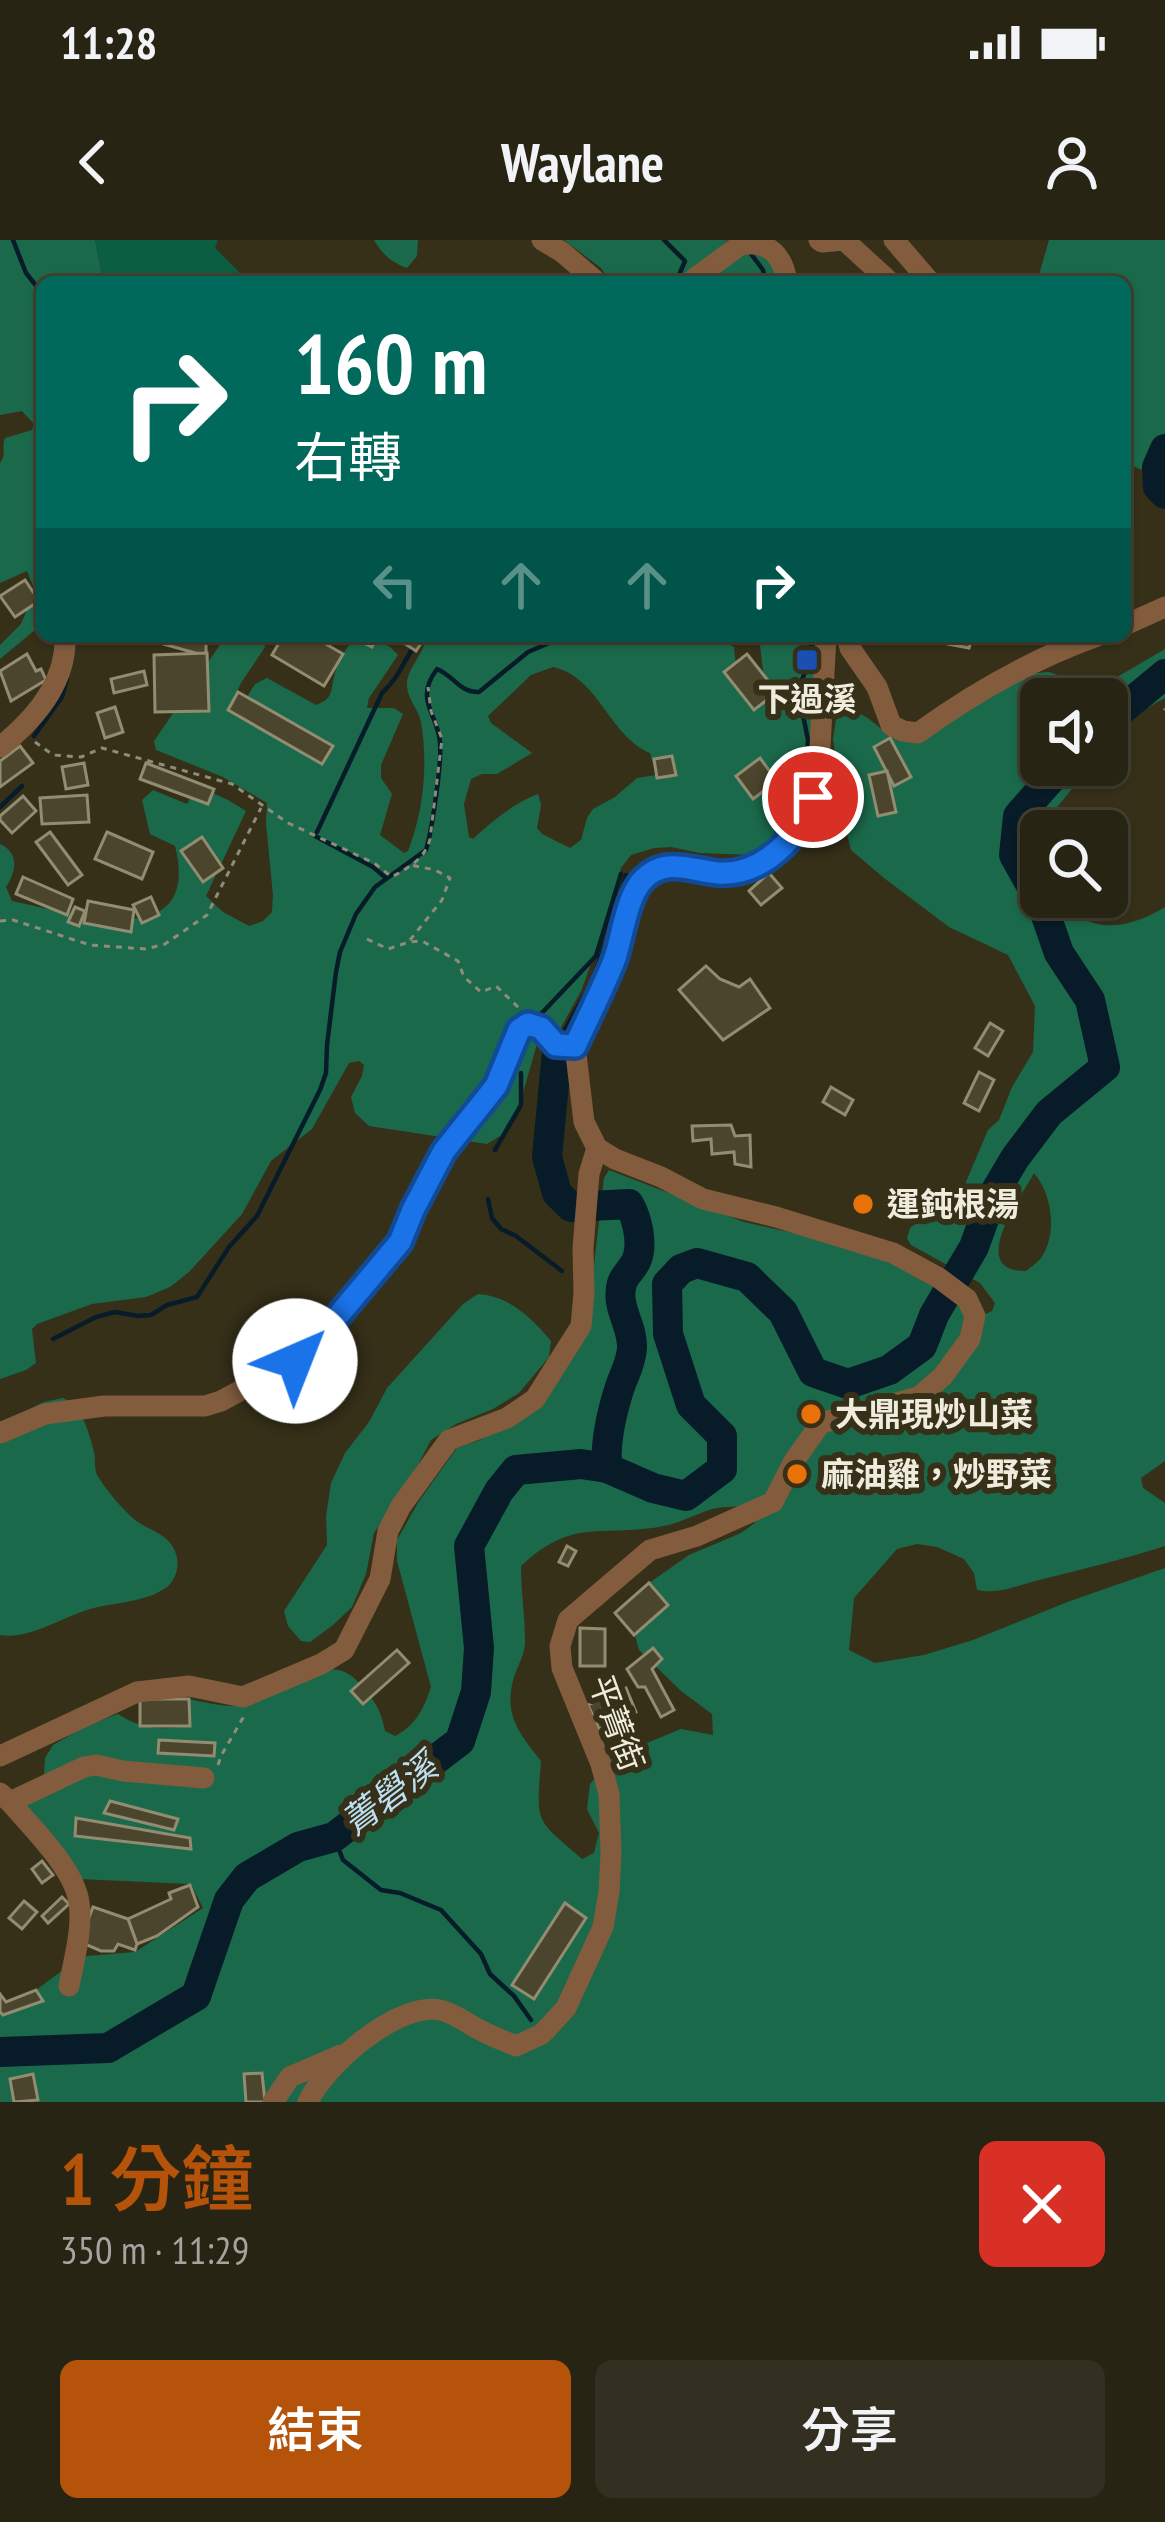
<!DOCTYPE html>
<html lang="zh-TW">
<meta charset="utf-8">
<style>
body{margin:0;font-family:"PT Sans Narrow","Noto Sans TC",sans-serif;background:#343021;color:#f1f3f6;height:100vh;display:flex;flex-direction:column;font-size:45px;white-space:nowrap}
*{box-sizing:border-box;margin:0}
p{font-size:39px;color:#a5a4a0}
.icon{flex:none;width:66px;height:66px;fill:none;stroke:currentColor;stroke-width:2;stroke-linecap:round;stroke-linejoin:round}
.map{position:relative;height:1862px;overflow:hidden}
.side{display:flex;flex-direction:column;background:#282413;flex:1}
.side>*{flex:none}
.guide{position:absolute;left:36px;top:36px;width:1095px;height:366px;border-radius:18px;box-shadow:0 3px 9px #0004,0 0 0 3px #444133;background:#00695c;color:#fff;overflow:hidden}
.buttons{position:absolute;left:1020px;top:438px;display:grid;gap:24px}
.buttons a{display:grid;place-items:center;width:108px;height:108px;border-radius:18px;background:#282413;box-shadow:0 3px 9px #0004,0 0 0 3px #444133;font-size:60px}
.pin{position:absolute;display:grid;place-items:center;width:102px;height:102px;color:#fff;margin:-51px;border:6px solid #fff;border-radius:50%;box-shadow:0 3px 12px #0007}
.me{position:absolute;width:132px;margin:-66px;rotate:44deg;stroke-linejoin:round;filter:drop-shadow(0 0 9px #0008)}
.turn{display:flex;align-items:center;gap:42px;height:252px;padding:0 60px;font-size:54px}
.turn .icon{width:156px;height:156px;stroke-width:2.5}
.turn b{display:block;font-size:84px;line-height:102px}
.lanes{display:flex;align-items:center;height:114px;padding:0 60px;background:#0003;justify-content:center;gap:60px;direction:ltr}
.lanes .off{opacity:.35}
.round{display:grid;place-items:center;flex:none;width:126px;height:126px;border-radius:18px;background:#343021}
.head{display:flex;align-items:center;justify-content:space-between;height:204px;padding:0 60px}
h1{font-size:72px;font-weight:600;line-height:90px;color:#b45309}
.button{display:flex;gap:24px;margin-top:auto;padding:24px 60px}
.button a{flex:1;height:138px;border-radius:18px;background:#b45309;color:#fff;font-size:48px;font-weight:600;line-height:138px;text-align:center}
.button a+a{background:#343021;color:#f1f3f6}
.status{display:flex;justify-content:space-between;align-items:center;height:84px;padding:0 60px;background:#282413;direction:ltr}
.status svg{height:33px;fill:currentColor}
header{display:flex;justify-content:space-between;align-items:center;height:156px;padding:0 60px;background:#282413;font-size:54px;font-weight:600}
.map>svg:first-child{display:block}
</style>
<div class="status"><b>11:28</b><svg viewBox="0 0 49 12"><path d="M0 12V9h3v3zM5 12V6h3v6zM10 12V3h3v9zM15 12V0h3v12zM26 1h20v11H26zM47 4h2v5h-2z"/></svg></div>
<header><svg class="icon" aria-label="back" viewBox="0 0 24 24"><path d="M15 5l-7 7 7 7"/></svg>Waylane<svg class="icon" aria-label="person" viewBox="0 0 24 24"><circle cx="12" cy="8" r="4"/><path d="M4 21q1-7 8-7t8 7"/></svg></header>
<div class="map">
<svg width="1165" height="1862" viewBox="0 0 1165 1862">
<rect width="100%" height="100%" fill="#363019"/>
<path fill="#0b5e41" d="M95 0H218L215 8 249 42H106L101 32Z"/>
<g fill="#1b694b" fill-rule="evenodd">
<path d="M0 0H95L101 32 106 42H42V384L0 419V405L21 384 27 370 39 361 27 331 0 343V223C7 215 1 207 5 198L32 190 34 184 22 171 0 175Z"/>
<path d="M374 0H418L417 16 407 28C392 23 382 14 374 0Z"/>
<path d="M564 0H728L685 42H611L601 28Z"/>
<path d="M1049 0H1165V239L1125 223V42H1037Z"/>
<path d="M748 11C766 16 775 23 778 42H711L721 27Z"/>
<path d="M226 396H263L265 407 241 443 228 470 322 524 332 505 247 457 255 444 267 438 316 465C335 458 330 450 335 433 338 423 343 413 349 405L370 396 390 407 398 415 369 458 367 468H394L403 474 381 525V538L392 554 380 595 404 613 408 611C424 571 428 523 421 482 419 470 408 460 407 447 406 427 425 415 426 396H715L734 407 737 437 765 448 759 396H798C799 411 806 412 820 416L811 559 785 596 754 615 700 613 671 607 654 608 631 615 621 628 606 683 581 751 554 800 537 804 516 877 505 893 487 904 369 886 355 873 351 857 362 836 364 825 359 821 349 823 312 889 271 921 242 974 189 1032 170 1047 146 1057 92 1064 37 1084 32 1089 36 1123 26 1130 0 1139V604C20 613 16 632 6 647L12 661C70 673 203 716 175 606L150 594 142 560 153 550 187 564 197 546 228 560 246 571 206 656 223 672 249 686 263 681 272 672 273 655 266 583 267 563 223 537 156 510 154 501ZM553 427C599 437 609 496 650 513L656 535 637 538 615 557 593 569 587 578 581 600 570 608 542 594 537 588 541 565 538 554C514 563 492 581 473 599L469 597 464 564 471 539 482 534H497L532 513 491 483 488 476 531 435Z"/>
<path d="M1165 409V458C1140 471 1125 483 1107 505V459H1041V525H1092L1042 585 1041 657H1065C1085 698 1132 688 1165 667V1221L1141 1238 1143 1248 1165 1263V1306C1124 1319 1084 1329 1043 1339 1020 1344 1001 1355 977 1350L974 1333 964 1319 937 1307 917 1304 897 1309 854 1358 849 1410 875 1423 924 1415 973 1400 1070 1361 1165 1328V1862H0V1774L42 1762 36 1750 75 1721 87 1716 135 1712 203 1668 191 1644 79 1639 20 1563 44 1535 45 1518 53 1505 88 1485 118 1474C143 1490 161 1490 189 1486V1459C208 1463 227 1468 246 1465 284 1457 325 1406 358 1442 373 1459 381 1468 385 1491L395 1496C415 1486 424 1469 431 1447L397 1321V1300L419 1261 457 1208 480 1200 538 1165 593 1034 604 938 609 930 744 982 847 1005 897 1026 983 1075 992 1071 995 1063 980 1043 911 1005 907 998 910 988 963 949 988 890 999 880 1012 847 1033 812 1035 766 1008 715 949 687 884 638 851 610 844 583 833 499 836 480 845 472C865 472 868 479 883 490 891 497 904 500 914 503L1024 434 1049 432 1083 444 1112 440ZM1034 933C1052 954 1058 994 1041 1018 1037 1023 1031 1027 1026 1031 966 1032 1021 957 1034 933ZM747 1266 755 1283 741 1293 689 1315 649 1343 632 1385 639 1410 681 1451 712 1474 713 1495 681 1489 613 1517 590 1544 587 1569 599 1593 594 1613 582 1619C535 1578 536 1586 541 1521 519 1493 503 1475 514 1437 518 1425 525 1414 525 1402 525 1377 521 1352 521 1326 574 1276 602 1298 664 1286 679 1283 694 1275 709 1270 721 1266 734 1267 747 1266Z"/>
<path d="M478 1054C509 1056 532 1078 551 1101L549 1117 519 1153 493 1169 456 1184 431 1200 411 1238 374 1293 366 1334 352 1367 333 1385 310 1402 301 1401 288 1386 284 1371 327 1305 326 1276 331 1243 345 1213 369 1182 387 1148 463 1064Z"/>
<path d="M63 1158C82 1166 89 1192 94 1212 96 1221 93 1230 99 1238 107 1251 123 1270 135 1280 150 1291 170 1294 176 1314 180 1325 176 1340 167 1347 145 1363 113 1362 87 1370 61 1378 28 1400 0 1395V1183L44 1162Z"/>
</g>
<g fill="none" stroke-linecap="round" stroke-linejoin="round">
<g stroke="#071c28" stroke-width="4.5">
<path d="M13 0 26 33 42 53"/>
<path d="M664 0 685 21 676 42"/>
<path d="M751 14 763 30 766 42"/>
<path d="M34 496 62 457 67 439"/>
<path d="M0 567 22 546"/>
<path d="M796 568 806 533 808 500 798 450 811 417 812 396"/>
<path d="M317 592 382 453C403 434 405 413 423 396"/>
<path d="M315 596 373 627 386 638"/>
<path d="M542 779 539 776 596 716 621 634"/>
<path d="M560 795H562L591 743 612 686 626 635"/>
<path d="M495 910 521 865V833"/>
<path d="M488 959 492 978 501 989 516 996 562 1031"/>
<path d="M53 1099 96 1077 115 1072 138 1076 151 1075 167 1065 197 1057 229 1007 257 976 320 850 326 833 327 805 336 732 340 712 356 674 375 647 426 610C432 590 442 523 440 502 437 472 414 460 437 429 454 436 460 453 479 452L528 412 565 396"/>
<path d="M334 1597 343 1620 381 1650 400 1653 441 1670 481 1714 490 1734 514 1756 531 1780"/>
</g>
<g stroke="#071c28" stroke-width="30">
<path d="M1165 209 1157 227 1158 247 1165 254"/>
<path d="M1107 482 1165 434"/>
<path d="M557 812 547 917 557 953 571 967 629 964C637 978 643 1003 637 1019 634 1028 625 1034 622 1043 615 1067 633 1085 632 1108 631 1125 622 1138 618 1153 611 1176 605 1204 607 1228"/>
<path d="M0 1812 108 1808 196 1756 229 1660 247 1637 298 1607 334 1597 460 1501 476 1452 479 1408 469 1306 499 1251 516 1230 581 1224 607 1228 653 1248 686 1256 722 1229V1196L691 1165 668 1094 667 1044 681 1029 697 1023 747 1037 783 1072 813 1132 848 1144 889 1130 922 1106 934 1075 974 1007 992 957 1015 918 1049 873 1105 827 1090 760 1059 713 1043 667 1014 615 1018 576 1063 525"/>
</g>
</g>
<g fill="#4c452e" stroke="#928c71" stroke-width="3">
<path d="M25 340 39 361 15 377 0 356Z"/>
<path d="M158 396H201L206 400V416L156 402Z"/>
<path d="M283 396H312L343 414 324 446 272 415Z"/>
<path d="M349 396H377L372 407Z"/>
<path d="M393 396H426L416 411Z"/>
<path d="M933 396H973L969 408 932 401Z"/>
<path d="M207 413 209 471 155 472 154 415Z"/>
<path d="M27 414 36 431 41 429 46 440 11 461 0 431Z"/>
<path d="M747 414 777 452 754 470 724 432Z"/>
<path d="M144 431 147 445 114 453 111 439Z"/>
<path d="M238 452 333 506 322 524 228 470Z"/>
<path d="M115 467 123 492 105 498 97 473Z"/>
<path d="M890 498 911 537 894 546 874 507Z"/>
<path d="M20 506 33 523 0 547V521Z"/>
<path d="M672 516 676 535 657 538 654 519Z"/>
<path d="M760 518 777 541 753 559 736 536Z"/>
<path d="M84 523 88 545 66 549 62 527Z"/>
<path d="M146 523 214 549 208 564 140 539Z"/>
<path d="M887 531 896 572 878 576 869 535Z"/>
<path d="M87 555 89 582 42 584 40 558Z"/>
<path d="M23 556 36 571 12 593 0 580V576Z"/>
<path d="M50 592 82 635 68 645 36 602Z"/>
<path d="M107 592 153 612 142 639 95 619Z"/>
<path d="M202 597 223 628 203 642 181 611Z"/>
<path d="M769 633 782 648 761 665 749 651Z"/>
<path d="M23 637 73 659 67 675 16 654Z"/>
<path d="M151 657 159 675 142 683 133 665Z"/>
<path d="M88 661 134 670 131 692 84 683Z"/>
<path d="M75 667 85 671 79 686 68 682Z"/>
<path d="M706 726 720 739 739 747 750 739 770 768 723 800 679 750Z"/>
<path d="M990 783 1003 791 988 816 975 808Z"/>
<path d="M979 832 994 840 979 871 964 863Z"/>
<path d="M831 847 853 860 845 875 823 862Z"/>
<path d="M731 885 735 896 750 895 751 927 735 924 734 912 712 914 711 899 693 901 692 886Z"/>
<path d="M567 1306 576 1311 568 1326 559 1322Z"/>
<path d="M649 1343 668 1365 634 1395 615 1373Z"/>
<path d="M580 1388 605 1389V1426H580Z"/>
<path d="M653 1408 662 1419 652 1429 674 1470 661 1477 645 1447H638L627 1429Z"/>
<path d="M397 1410 409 1423 363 1464 351 1451Z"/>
<path d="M626 1448 636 1472 599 1489 588 1465Z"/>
<path d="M140 1459H189L190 1486H140Z"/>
<path d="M159 1500 215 1503 214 1516 158 1513Z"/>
<path d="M110 1561 178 1579 174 1590 104 1573Z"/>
<path d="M76 1578 190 1598 191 1609 75 1596Z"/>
<path d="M42 1621 53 1635 42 1643 32 1629Z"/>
<path d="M190 1645 198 1667 157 1696 137 1704 128 1679 171 1659 169 1653Z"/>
<path d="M62 1657 69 1664 48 1683 42 1676Z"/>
<path d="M24 1661 37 1672 22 1689 9 1678Z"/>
<path d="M565 1663 586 1678 534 1759 512 1745Z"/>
<path d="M93 1667 128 1679 137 1704 135 1710 118 1704 114 1711H101L80 1702Z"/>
<path d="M36 1750 43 1761 3 1775 0 1772V1754L6 1762Z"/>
<path d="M262 1833 265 1862H246L244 1834Z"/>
<path d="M33 1834 38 1860 14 1862 10 1839Z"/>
</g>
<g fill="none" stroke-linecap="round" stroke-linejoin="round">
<g stroke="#908c79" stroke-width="3" stroke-dasharray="6 6" stroke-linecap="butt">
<path d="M1164 470 1165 469"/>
<path d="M35 502 53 515 81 517 102 508 232 544 288 583 374 623 392 637C409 627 425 619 430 599L442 499 431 471 428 447"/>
<path d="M0 681 13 680 90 705 146 709 165 704 207 675 261 568"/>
<path d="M367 699 388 709 409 702 422 701 458 721 464 737 481 752 496 746 519 768"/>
<path d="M410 700 442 660 450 638 435 630 411 625"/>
<path d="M218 1525 221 1516 244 1476"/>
</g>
<g stroke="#825c3d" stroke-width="21">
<path d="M542 0 562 12 597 42"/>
<path d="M819 0 822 2 844 0 890 42"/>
<path d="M894 0 930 42"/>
<path d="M690 42 740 5C770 0 783 16 787 42"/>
<path d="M1125 385 1165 367"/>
<path d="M847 396 850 408 877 447 891 485 903 491 918 493C973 453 1033 419 1097 396"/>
<path d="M0 507C34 480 67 442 65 396"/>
<path d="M0 1193 45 1174 104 1166H205L221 1161 295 1121 317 1101 400 1002 413 970 444 911 496 846 519 789 528 785 541 788 556 805 575 806"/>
<path d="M0 1516 137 1452 189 1446 243 1457 321 1424 344 1410 380 1339 388 1291 401 1266 449 1200 507 1178 535 1159 581 1086 584 1053 583 1008 589 934 597 908"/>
<path d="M0 1553 10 1562C32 1588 74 1628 79 1662 83 1689 74 1719 69 1746"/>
<path d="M10 1562 84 1527 96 1525 123 1531 204 1538"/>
<path d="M273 1862 290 1837 341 1815"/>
<path d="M308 1862C325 1825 397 1762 440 1770 455 1773 469 1785 482 1791 493 1797 505 1801 516 1806L542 1794 566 1768 603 1687 609 1652 611 1613 609 1554 601 1524 562 1428 560 1406 568 1380 650 1310 697 1296 773 1262 794 1221 821 1183 919 1157 943 1136 970 1099 975 1076 967 1059 939 1038 893 1013 776 977 703 959 661 937 615 919 597 908 584 882 575 806 615 719 638 645 657 628 668 625 719 633 734 632 753 626 774 614 806 580 813 557 820 507 826 396"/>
</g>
</g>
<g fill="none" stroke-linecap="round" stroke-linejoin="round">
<defs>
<path id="route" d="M295 1121 317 1101 400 1002 413 970 444 911 496 846 519 790 528 784 541 788 556 805 575 806C588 778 602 750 614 721 622 699 626 660 641 642 663 616 689 630 718 633 763 636 801 596 813 557"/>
</defs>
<use href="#route" stroke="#114b97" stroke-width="30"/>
<use href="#route" stroke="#1a73e8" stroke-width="21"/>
</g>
<rect fill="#1a4fb4" stroke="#363019" stroke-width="4.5" x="795" y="408" width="24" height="24" rx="6"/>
<g fill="#e8710a" stroke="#363019" stroke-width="4.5">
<circle cx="863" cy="964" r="12"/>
<circle cx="811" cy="1174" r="12"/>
<circle cx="797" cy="1234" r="12"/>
</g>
<g text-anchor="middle" stroke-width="12" stroke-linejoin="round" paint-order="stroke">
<g font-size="33" font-weight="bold" fill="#efecdd" stroke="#363019" text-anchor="start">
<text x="807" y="471" text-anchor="middle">下過溪</text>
<text x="887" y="976">運鈍根湯</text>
<text x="835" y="1186">大鼎現炒山菜</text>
<text x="821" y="1246">麻油雞，炒野菜</text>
</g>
<g font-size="33" fill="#efecdd" stroke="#363019">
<text transform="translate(617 1483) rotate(70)" y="12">平菁街</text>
</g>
<g font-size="36" font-style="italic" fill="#bcdff4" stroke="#363019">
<text transform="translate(389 1554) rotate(-37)" y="13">菁礐溪</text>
</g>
</g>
</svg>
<div class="buttons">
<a><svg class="icon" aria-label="sound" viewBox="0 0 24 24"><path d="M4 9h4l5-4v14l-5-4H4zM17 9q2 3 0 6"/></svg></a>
<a><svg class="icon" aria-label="search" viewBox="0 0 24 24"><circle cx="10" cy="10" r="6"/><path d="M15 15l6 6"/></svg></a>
</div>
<div class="pin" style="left:813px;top:557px;background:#d93025"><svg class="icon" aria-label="arrive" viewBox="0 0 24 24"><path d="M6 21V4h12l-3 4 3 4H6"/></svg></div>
<svg class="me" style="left:295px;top:1121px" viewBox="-20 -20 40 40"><circle r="19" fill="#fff"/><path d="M0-13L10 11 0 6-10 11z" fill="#1a73e8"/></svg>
<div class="guide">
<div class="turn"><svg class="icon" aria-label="right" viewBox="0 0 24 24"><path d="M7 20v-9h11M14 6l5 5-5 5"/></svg><div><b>160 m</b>右轉</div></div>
<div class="lanes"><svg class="icon off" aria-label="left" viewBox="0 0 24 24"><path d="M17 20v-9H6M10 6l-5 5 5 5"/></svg><svg class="icon off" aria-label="ahead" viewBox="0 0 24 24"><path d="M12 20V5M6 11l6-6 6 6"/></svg><svg class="icon off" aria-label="ahead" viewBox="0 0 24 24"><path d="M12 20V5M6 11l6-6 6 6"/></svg><svg class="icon" aria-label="right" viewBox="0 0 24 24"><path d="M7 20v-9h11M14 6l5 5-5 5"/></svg></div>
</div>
</div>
<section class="side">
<div class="head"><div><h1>1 分鐘</h1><p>350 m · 11:29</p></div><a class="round" style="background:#d93025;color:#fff"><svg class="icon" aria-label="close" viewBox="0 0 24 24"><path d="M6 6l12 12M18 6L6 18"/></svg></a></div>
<div class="button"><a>結束</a><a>分享</a></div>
</section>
